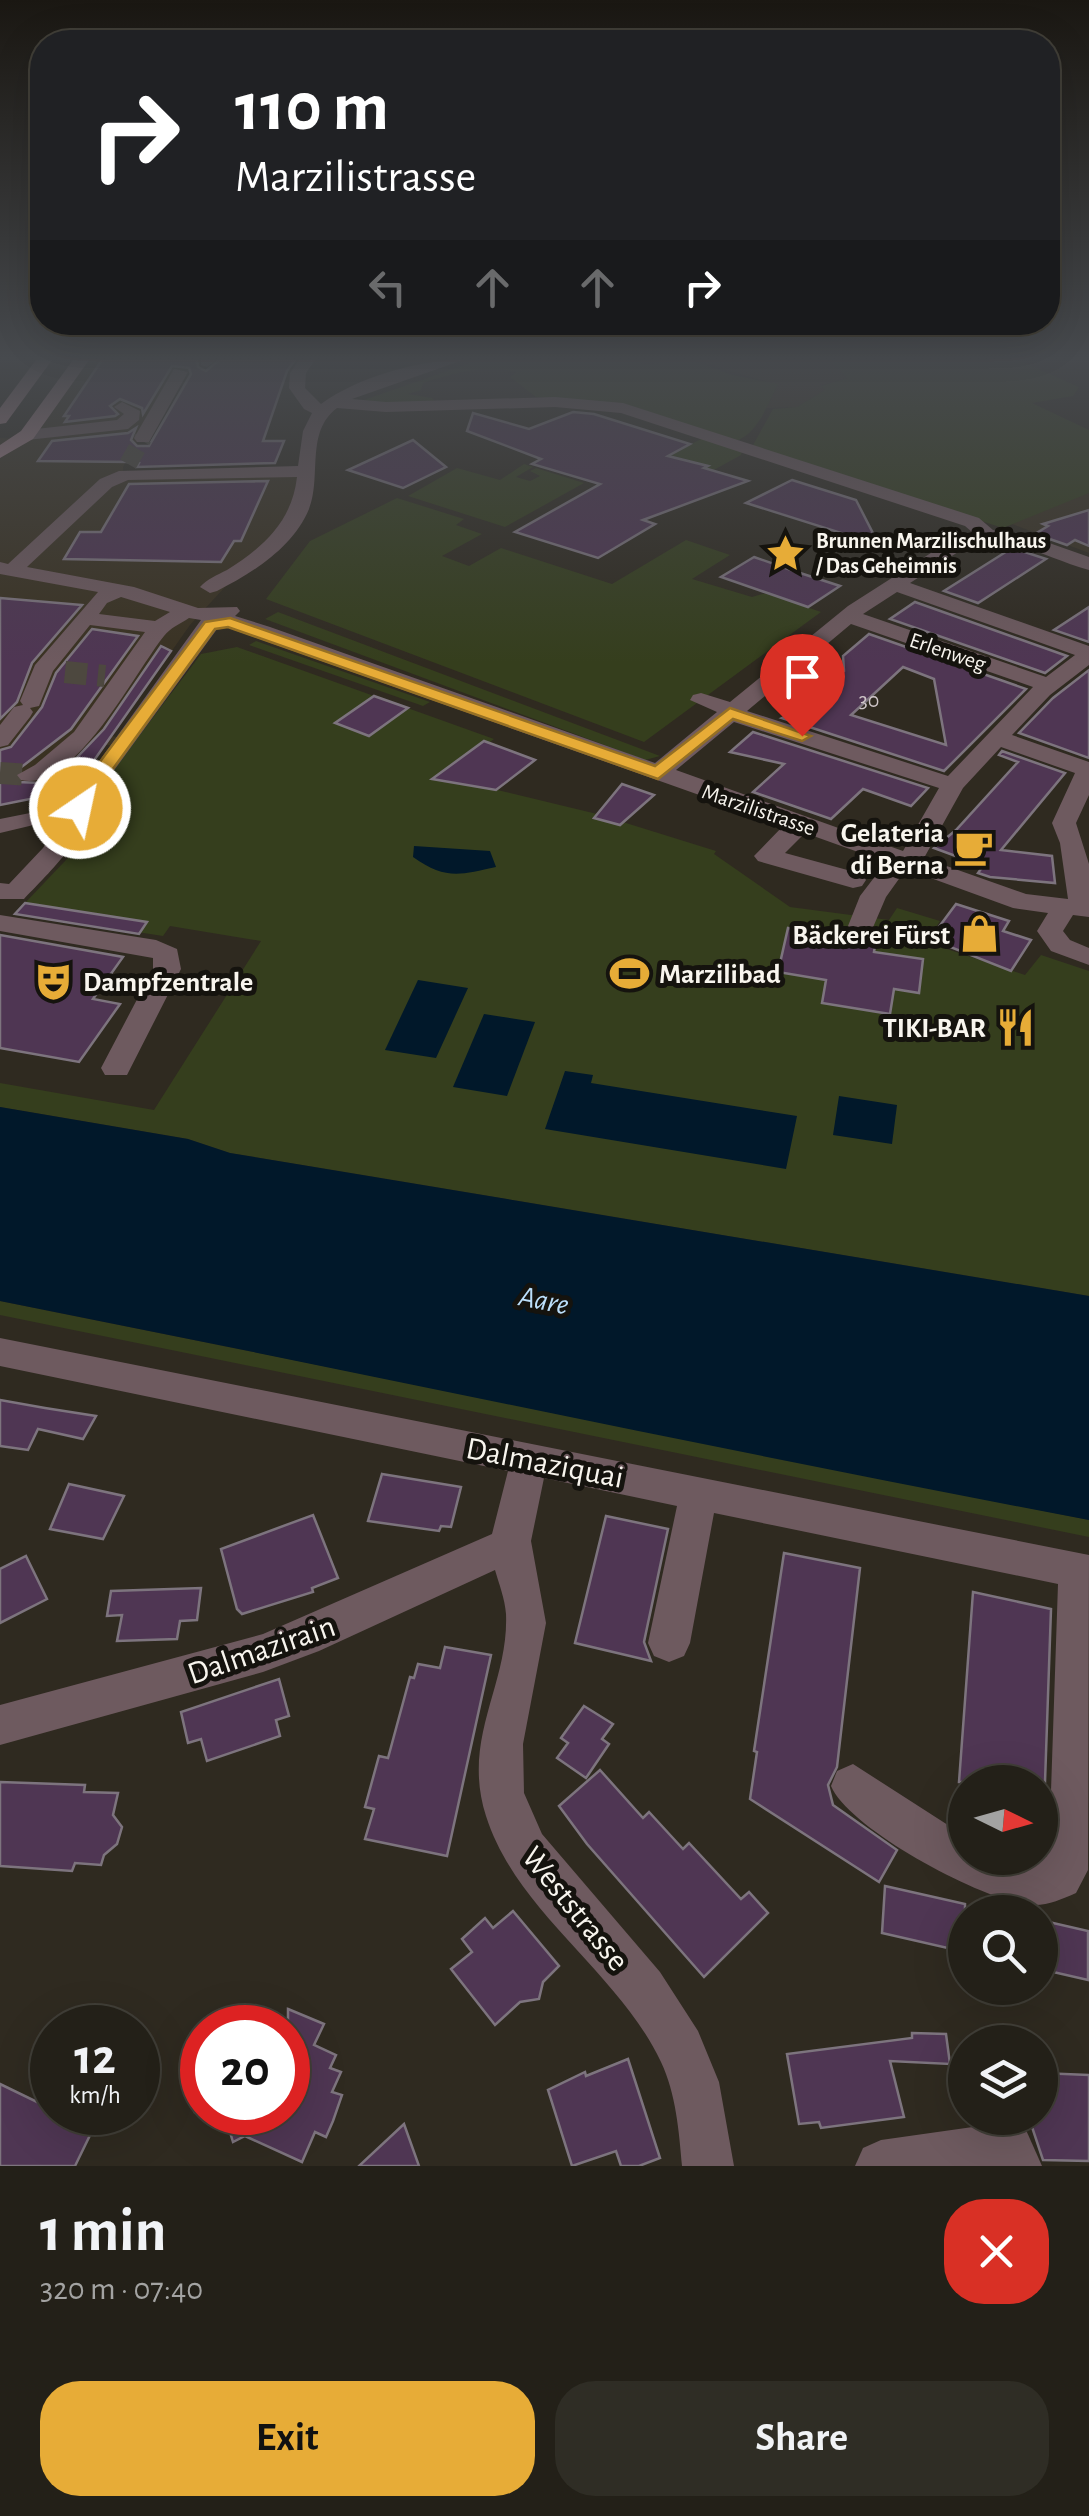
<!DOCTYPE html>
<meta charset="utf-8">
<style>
body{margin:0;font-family:"Alegreya Sans",sans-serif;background:#2f2d25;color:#f1f3f6;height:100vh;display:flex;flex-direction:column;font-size:38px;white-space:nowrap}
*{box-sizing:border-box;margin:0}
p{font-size:32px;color:#a3a3a2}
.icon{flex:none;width:55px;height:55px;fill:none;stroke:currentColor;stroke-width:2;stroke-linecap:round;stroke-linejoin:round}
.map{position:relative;height:2166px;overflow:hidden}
.panel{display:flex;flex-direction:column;background:#232018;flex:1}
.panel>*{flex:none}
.guide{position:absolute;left:30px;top:30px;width:1030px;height:305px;border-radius:40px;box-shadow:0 10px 40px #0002,0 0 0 2px #403e37;background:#202124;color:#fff;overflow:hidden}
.needle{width:65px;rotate:95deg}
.controls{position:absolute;left:948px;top:1765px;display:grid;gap:20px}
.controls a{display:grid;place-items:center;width:110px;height:110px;border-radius:50%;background:#232018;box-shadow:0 10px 40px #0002,0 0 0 2px #403e37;font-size:50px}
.speed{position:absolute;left:30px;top:2005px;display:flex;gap:20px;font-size:50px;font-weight:700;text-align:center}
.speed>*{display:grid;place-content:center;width:130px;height:130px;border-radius:50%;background:#232018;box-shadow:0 10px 40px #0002,0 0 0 2px #403e37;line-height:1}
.speed small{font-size:25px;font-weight:400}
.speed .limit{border:15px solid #d22;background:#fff;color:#111}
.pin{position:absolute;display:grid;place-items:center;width:85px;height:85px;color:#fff;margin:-102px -42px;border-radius:50% 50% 50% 0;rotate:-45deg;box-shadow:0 0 10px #0007}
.pin .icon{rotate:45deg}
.me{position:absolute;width:110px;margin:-55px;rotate:34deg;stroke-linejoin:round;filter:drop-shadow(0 0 8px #0008)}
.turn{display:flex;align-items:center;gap:35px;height:210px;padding:0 40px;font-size:45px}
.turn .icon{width:130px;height:130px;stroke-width:2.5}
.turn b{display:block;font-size:70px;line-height:85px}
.lanes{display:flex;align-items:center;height:95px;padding:0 40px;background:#0003;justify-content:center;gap:50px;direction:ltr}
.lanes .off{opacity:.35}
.round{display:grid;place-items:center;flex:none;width:105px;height:105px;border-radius:40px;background:#2f2d25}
.overview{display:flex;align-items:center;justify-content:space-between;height:170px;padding:0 40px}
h1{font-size:60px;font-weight:700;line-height:75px}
.primary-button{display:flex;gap:20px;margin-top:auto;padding:20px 40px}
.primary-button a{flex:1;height:115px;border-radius:40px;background:#e7ac37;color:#111;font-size:40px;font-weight:700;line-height:115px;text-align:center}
.primary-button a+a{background:#2f2d25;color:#f1f3f6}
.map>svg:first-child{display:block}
</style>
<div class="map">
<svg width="1089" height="2166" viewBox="0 0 1089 2166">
<rect width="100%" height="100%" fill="#2f2a20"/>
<g fill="#3a3222">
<path d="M80 360H187L137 435 140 436 123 467V476L301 473 299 494 283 524 190 625 112 736 123 738 117 746 106 745 73 790 0 806V438L23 439Z"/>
<path d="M693 360H832L847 378 822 385 825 390 797 407 766 408 778 385Z"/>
<path d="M1089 493V553L1012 524 1078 494Z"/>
</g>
<g fill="#353e1d">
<path d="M479 360H639L641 365 693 360 732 375 778 384C768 404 758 433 736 441L636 408 536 397 510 377 516 372C484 364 454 373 423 383L421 390 408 394 432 398 436 404 383 406 361 401Z"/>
<path d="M832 360H1018L1079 387 1073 396 1032 403 1089 430V493L1003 528 752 447 773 409 797 407 825 390 821 386 847 378Z"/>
<path d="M703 438 742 451 741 455 712 471 703 469 707 465 670 455Z"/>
<path d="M524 464 533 467 516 477 530 481 540 476 530 471 536 468 584 483 505 527 408 496 457 468 500 480Z"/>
<path d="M397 498 464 519 456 525 482 534 442 556 469 566 501 548 612 584 686 540 730 555 692 579 752 597 766 593 821 612 644 742 266 599 310 541Z"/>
<path d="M278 612 660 756 645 760 265 619Z"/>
<path d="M256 641 430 702 423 706 249 645Z"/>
<path d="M237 647 494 739 443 777 597 814 716 851 714 854 790 907 889 920 897 908 940 921 926 942 1025 975 1041 955 1089 971V1296L230 1153 188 1139 0 1107V1083L154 1110 261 941 170 926 163 936 67 921 25 903 85 840 111 773 201 654Z"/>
<path d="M0 1301 1089 1520V1537L0 1315Z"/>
</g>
<g fill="#01182a">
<path d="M414 846 490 851 496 867C460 875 445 880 413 857Z"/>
<path d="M418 980 468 988 436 1058 385 1050Z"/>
<path d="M484 1014 535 1022 507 1096 453 1087Z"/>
<path d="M565 1071 593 1075 591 1083 797 1116 786 1169 545 1129Z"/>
<path d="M839 1096 897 1105 892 1144 833 1135Z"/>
<path d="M0 1107 188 1139 230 1153 1089 1296V1520C725 1451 363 1373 0 1301Z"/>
</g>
<g fill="#4f3653" stroke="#7d747e" stroke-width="2.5" fill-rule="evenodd">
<path d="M102 360H197L198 367 206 371 219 360H295L287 371 263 441H284L275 463 137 467 139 463 131 462 38 461 52 441 128 433 136 428 131 440 137 446H149L191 374 189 368 172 366 143 414 142 408 120 399 110 406 118 414 115 416 65 422 69 416H64Z"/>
<path d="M573 412 594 414 690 444 668 456 708 466 704 468 748 481 643 520 655 524 598 558 515 532 600 484 532 464 541 459 467 431 473 413 529 429Z"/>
<path d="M413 440 446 467 403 488 348 470Z"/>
<path d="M792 480 856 500 879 545 746 503Z"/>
<path d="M268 481 241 541H234L221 562 64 559 80 532H101L129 484Z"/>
<path d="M1089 510V546L1075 540 1067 545 1035 534 1048 526 1043 524Z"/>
<path d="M1012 548 1046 559 978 603 944 591Z"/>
<path d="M754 557 794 571 840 586 808 607 721 577Z"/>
<path d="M0 598 82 605 32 663 17 702 0 719Z"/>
<path d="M915 602 1067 656 1045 673 890 619Z"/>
<path d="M1089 607V642L1054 630Z"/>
<path d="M92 629 138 636 71 729 15 772 18 782 41 783 64 771 104 729 161 646 171 651 76 786 65 792 0 805V750L11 747 42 707 56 673Z"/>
<path d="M869 634 1026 689 944 771 782 718 812 705 838 682 835 678 844 671 843 656ZM903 667 934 679 946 745 851 715Z"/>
<path d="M1089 670V758L1019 733 1053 698Z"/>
<path d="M374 696 408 708 369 736 335 723Z"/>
<path d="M753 732 928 788 911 806 863 789 831 819 753 792 784 764 730 752Z"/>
<path d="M484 741 535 760 496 790 432 779Z"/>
<path d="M1002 751 1065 773 1001 850 1052 856 1055 883 990 877 978 873 983 866 934 848 956 830 1018 762 999 755Z"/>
<path d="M622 784 654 795 620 825 594 818Z"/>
<path d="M25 903 147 922 139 934 15 914Z"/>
<path d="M956 904 1009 921 1003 931 1031 940 1011 971 930 939Z"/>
<path d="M788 928 813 931 820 940 828 933 876 940 874 952 923 959 919 993 894 989 890 1014 822 1003 826 980 778 972Z"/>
<path d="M0 935 123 957 93 999 120 1004 79 1062 0 1048Z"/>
<path d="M0 1400 45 1408 96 1416 83 1439 38 1429 28 1450 0 1446Z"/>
<path d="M382 1474 461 1487 451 1527 441 1526 439 1531 368 1521Z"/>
<path d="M69 1484 124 1496 103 1539 50 1529Z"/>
<path d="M313 1515 338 1578 312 1588 313 1592 242 1614 237 1609 221 1549Z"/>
<path d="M606 1516 668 1529 644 1642 651 1661 575 1643Z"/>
<path d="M784 1553 860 1568 837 1767 828 1785 833 1805 897 1850 879 1882 750 1799 757 1752 754 1751Z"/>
<path d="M26 1556 47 1599 0 1623V1569Z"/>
<path d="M201 1588 197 1620 180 1621 177 1639 117 1641 122 1615 107 1616 111 1591Z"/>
<path d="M973 1592 1051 1609 1045 1782H959Z"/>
<path d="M445 1647 491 1655 447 1856 365 1839 374 1809 365 1807 379 1756 388 1758 410 1677 414 1678 418 1664 440 1668Z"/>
<path d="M279 1679 289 1716 276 1720 280 1736 207 1761 201 1739 188 1743 181 1712Z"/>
<path d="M584 1706 613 1724 602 1739 609 1744 586 1778 557 1758 568 1743 561 1738Z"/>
<path d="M600 1770 643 1818 649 1812 683 1849 689 1843 741 1899 749 1892 768 1913 704 1977 587 1844 559 1806Z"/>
<path d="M0 1782 85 1785 84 1792 118 1793 113 1815 122 1827 117 1844 104 1855 101 1865 75 1863 72 1871 0 1866Z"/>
<path d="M885 1886 965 1904V1952L882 1933Z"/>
<path d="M513 1911 559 1966 543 1982 539 1999 520 2002 495 2025 451 1969 472 1952 462 1939 485 1918 493 1928Z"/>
<path d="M1040 1920 1088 1931V1980L1040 1969Z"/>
<path d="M288 2009 324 2024 314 2045 336 2055 330 2068 341 2072 332 2092 342 2095 333 2121 326 2137 315 2132 302 2162 245 2136 233 2142 229 2129 194 2112H288Z"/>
<path d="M912 2033 946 2034 950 2064 890 2061 904 2117 821 2128 819 2122 799 2124 787 2054 912 2038Z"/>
<path d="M628 2059 660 2158 639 2166H621L616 2151 572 2166 548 2090 585 2072 586 2076Z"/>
<path d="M1040 2073 1089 2075V2161L1043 2160 1029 2118H1040Z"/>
<path d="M0 2084 93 2129 75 2166H0Z"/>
<path d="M404 2124 419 2166H359Z"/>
</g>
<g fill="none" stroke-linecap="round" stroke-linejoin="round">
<path stroke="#4d483f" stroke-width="18" stroke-dasharray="18 9" stroke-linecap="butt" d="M128 464 143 438"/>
<g stroke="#4d483f" stroke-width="22" stroke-dasharray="22 11" stroke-linecap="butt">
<path d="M65 672 105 676"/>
<path d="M0 773 29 775"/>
</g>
<g fill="#6e5a5f" fill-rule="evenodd">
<path d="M201 360H216L207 367 201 365Z"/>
<path d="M299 360H315L306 373 305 388 321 404C358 377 418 360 463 360L352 399 386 402 555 397 623 403 979 518 993 530 1035 538 1089 557V570C1050 560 1014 535 972 543L910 583 1089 646V665L1050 695 1012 735 1089 762V795L1076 823 1089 864V917L1073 915 1063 931 1070 940 1089 948V965L1051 951 1037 931 1048 913 1013 908 906 869 886 897 871 932H851L848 926 860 896 886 862 805 833 785 853 862 874 866 880 862 886 853 888 758 861 754 856 784 825 220 625 91 802C93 831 44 878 24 899H0V883L9 884 43 848 63 818 0 833V819L40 811 79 789 201 620 189 618C180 624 170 628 164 636 135 672 74 793 21 780L17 775 35 765 74 732 145 632 90 625 53 671 39 706 30 708 33 712 30 717 8 745 0 747V725L14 707 23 705 20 701 35 665 98 592 0 574V562L8 564 100 479 119 471 298 466 303 431 312 413 304 409 289 388 290 373ZM555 407 621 413 965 526 972 532 959 535 848 606 730 702 701 693 693 695 690 700 717 712 655 763 270 627 235 616 240 611 237 607 198 608 134 587 27 567 112 487 128 480 297 477C292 521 264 547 227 570 217 575 207 579 200 587L210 593 217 591C252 573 293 548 309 509 322 476 305 432 337 408L386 412ZM897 592 1075 655 1046 677 863 614ZM121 597 170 612 155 621 99 614 107 603ZM851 624 1033 687 948 776 747 711ZM734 722 939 788 903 851 676 770ZM1001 747 1075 773 1052 823 1060 843 1068 899 1026 894 924 858 963 788Z"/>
<path d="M174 369 188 372 149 442H137L134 438Z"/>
<path d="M122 402 140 411 139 420 128 429 27 440 18 435 27 430 117 420 124 414 114 407Z"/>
<path d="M0 915 156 940 177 949 181 969 127 1075H105L101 1068 153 969V958L0 931Z"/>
<path d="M0 1338 1089 1555 1088 1870 1076 1893C1062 1899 1047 1906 1032 1905 984 1902 849 1829 831 1786L837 1771 853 1764 965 1836V1858L1046 1857 1049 1850 1058 1584 714 1513 690 1643 684 1656 669 1662 654 1656 648 1643 677 1506 544 1478 531 1541 546 1623 523 1744 524 1793 542 1834 660 1972 698 2031 719 2082 734 2166H682C679 2131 676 2094 661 2062 618 1971 517 1913 486 1816 461 1738 509 1685 506 1614 505 1599 499 1584 495 1570L319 1651 263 1672 0 1745V1705L263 1634 492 1534 508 1471 0 1366Z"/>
<path d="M1008 2122 1026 2130 1042 2166H855L863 2148 881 2140Z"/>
</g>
<g fill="#b08993" fill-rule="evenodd">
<path d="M36 360H52L6 423 0 424V408Z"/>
<path d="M73 360H89L33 439 0 458V445L21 431Z"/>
</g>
</g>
<linearGradient id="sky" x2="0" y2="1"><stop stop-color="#1a1712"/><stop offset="0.54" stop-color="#474a4e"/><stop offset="1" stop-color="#474a4e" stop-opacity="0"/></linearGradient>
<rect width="1089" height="663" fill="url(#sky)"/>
<path fill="#e7ac37" stroke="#967024" stroke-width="2.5" d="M230 618 655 766 730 708 811 736 802 741 733 719 658 779 228 627 215 629 88 803 87 812H74L69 803 205 622Z"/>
<defs>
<symbol id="sight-bare" viewBox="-9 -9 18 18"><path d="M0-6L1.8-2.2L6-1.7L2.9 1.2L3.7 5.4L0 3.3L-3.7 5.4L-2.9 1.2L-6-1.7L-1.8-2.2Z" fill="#e7ac37" stroke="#15130e" stroke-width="2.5" paint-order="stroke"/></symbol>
<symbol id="cafe-bare" viewBox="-9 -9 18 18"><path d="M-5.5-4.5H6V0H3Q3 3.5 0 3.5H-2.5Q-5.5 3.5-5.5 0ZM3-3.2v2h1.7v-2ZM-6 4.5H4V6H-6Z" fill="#e7ac37" stroke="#15130e" stroke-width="2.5" paint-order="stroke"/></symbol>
<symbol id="shop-bare" viewBox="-9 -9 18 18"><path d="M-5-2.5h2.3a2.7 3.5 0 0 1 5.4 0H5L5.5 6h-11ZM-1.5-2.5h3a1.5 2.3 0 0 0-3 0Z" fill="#e7ac37" stroke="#15130e" stroke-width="2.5" paint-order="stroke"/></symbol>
<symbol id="stadium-bare" viewBox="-9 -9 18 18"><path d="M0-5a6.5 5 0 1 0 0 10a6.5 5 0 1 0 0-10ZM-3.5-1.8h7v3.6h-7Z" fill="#e7ac37" stroke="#15130e" stroke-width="2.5" paint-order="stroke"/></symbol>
<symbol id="theatre-bare" viewBox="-9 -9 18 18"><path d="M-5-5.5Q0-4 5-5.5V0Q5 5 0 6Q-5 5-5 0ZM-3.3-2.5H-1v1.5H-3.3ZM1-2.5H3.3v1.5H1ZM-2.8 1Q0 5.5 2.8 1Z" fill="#e7ac37" stroke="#15130e" stroke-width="2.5" paint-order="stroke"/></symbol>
<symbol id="restaurant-bare" viewBox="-9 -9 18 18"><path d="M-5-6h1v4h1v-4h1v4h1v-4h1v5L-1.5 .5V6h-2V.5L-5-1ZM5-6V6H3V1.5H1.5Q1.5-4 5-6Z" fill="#e7ac37" stroke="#15130e" stroke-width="2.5" paint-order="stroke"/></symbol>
</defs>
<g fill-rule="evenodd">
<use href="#sight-bare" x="758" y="526" width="55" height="55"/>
<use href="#cafe-bare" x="946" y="820" width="55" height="55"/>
<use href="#shop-bare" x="952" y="906" width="55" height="55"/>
<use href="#stadium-bare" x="602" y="946" width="55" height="55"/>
<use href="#theatre-bare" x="26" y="954" width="55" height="55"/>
<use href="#restaurant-bare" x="988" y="1000" width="55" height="55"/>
</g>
<g text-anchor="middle" stroke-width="10" stroke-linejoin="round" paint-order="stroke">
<g font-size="22" font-weight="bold" fill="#f8f5ee" stroke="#15130e" text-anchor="start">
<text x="816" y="548">Brunnen Marzilischulhaus<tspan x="816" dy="25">/ Das Geheimnis</tspan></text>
</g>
<g font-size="22" fill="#f8f5ee" stroke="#15130e">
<text transform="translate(948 651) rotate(19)" y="8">Erlenweg</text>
<text transform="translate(759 809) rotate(19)" y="8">Marzilistrasse</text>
</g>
<g font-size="22" fill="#cec5c7">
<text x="869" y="707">30</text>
</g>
<g font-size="28" font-weight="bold" fill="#f8f5ee" stroke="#15130e" text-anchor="end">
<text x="944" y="842">Gelateria<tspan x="944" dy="32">di Berna</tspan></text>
<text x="950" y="944">Bäckerei Fürst</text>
<text x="659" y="983" text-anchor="start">Marzilibad</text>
<text x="83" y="991" text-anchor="start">Dampfzentrale</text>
<text x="986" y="1037">TIKI-BAR</text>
</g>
<g font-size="30" font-style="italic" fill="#bcdffa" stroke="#15130e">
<text transform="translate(544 1300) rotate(11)" y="10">Aare</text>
</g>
<g font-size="32" fill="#f8f5ee" stroke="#15130e">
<text transform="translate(545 1462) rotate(11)" y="11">Dalmaziquai</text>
<text transform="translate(261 1649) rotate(-19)" y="11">Dalmazirain</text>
<text transform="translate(576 1908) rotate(51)" y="11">Weststrasse</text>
</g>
</g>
</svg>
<div class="controls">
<a><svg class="needle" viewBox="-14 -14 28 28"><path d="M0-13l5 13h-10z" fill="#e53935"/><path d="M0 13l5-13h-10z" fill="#a3a3a2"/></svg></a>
<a><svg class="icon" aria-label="search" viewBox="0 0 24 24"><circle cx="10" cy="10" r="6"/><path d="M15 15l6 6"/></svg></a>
<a><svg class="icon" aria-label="layers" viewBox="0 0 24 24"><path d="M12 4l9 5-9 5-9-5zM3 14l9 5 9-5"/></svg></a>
</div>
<div class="speed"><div>12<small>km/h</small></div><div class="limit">20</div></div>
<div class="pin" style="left:802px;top:736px;background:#d93025"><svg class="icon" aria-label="arrive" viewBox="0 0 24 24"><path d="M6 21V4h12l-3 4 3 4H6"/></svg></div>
<svg class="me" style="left:80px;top:808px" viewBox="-20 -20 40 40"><circle r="17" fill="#e7ac37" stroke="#fff" stroke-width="3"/><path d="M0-11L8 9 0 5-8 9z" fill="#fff"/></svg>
<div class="guide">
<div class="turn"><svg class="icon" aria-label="right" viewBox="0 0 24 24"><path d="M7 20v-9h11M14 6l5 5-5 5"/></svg><div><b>110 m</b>Marzilistrasse</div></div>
<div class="lanes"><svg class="icon off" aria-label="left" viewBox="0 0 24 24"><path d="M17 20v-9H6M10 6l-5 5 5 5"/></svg><svg class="icon off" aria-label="ahead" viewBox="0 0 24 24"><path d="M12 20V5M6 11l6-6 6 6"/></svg><svg class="icon off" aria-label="ahead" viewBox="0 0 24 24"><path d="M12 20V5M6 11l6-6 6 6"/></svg><svg class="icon" aria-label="right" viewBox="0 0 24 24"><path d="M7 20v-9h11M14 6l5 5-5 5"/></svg></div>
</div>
</div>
<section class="panel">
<div class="overview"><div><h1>1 min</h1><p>320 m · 07:40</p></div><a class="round" style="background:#d93025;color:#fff"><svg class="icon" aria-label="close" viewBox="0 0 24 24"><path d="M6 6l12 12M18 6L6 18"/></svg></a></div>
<div class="primary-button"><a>Exit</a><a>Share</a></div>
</section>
